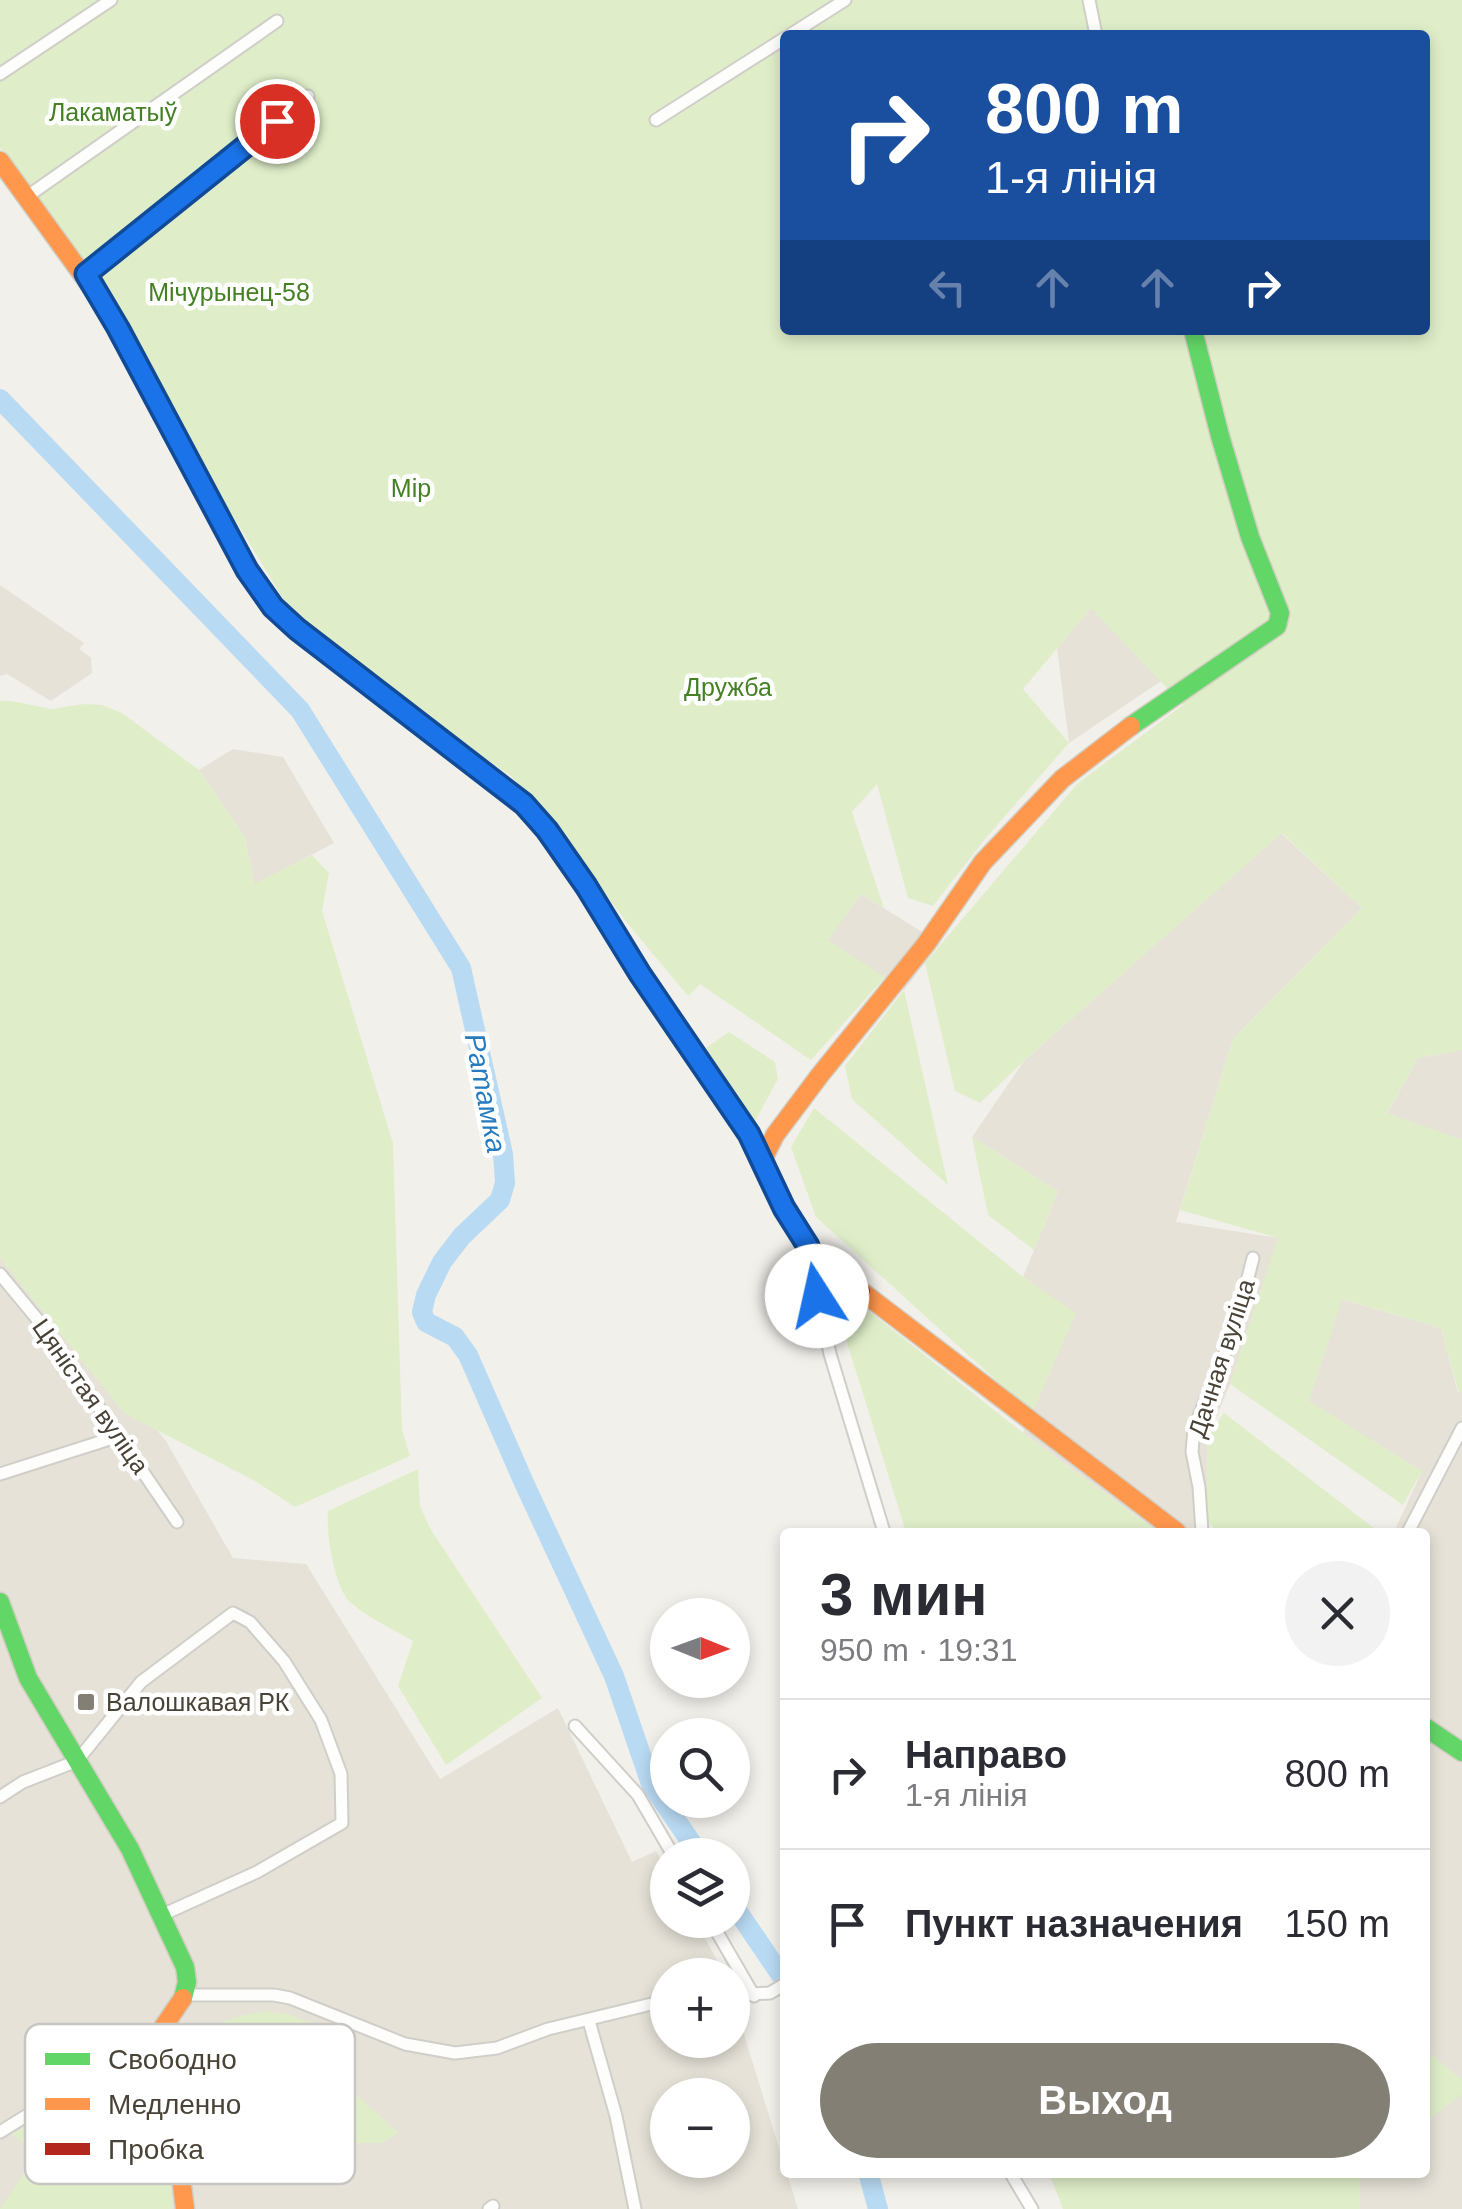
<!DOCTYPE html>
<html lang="ru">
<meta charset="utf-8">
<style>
body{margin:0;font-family:Arial,sans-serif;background:#f2f2f3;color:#2b2b33;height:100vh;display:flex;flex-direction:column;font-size:38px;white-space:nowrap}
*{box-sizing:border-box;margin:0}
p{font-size:32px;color:#7c7c81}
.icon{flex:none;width:55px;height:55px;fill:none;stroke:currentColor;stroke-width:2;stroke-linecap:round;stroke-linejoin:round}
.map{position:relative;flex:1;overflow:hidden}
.panel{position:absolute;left:780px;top:1528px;width:650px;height:650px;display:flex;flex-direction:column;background:#fff;border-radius:10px;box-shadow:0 5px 15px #0003}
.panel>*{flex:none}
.guide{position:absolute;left:780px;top:30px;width:650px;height:305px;border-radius:10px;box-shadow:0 5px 15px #0003;background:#1a4fa0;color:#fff;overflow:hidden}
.needle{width:65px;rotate:91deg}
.fabs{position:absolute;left:650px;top:1598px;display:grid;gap:20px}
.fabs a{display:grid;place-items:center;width:100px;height:100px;border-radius:50%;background:#fff;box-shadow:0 5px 15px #0003;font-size:50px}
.pin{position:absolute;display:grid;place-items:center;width:85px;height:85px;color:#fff;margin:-42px;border:5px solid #fff;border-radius:50%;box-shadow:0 2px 10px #0007}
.me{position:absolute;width:110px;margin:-55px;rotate:350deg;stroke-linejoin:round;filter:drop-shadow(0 0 8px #0008)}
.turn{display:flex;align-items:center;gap:35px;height:210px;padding:0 40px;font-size:45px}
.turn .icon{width:130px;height:130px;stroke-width:2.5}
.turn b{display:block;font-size:70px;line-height:85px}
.lanes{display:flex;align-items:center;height:95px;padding:0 40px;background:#0003;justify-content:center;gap:50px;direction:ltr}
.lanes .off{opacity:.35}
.round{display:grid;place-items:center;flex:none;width:105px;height:105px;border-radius:52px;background:#f2f2f3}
.headline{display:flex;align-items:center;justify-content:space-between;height:170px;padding:0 40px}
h1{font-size:60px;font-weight:700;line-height:75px}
.button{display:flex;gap:20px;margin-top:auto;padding:20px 40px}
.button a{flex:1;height:115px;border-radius:60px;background:#847f75;color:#fff;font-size:40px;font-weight:700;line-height:115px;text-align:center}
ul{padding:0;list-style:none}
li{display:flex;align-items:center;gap:30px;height:150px;padding:0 40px;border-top:2px solid #e1e1e2}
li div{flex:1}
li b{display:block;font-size:38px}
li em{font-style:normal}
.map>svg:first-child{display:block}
</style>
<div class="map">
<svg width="1462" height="2209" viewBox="0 0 1462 2209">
<rect width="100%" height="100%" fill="#f2f0eb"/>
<g fill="#e6e2d8" fill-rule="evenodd">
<path d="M0 585 84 643 79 649 91 658 92 673 51 701 7 674 0 676Z"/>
<path d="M1092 607 1161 681 1069 743 1057 648Z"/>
<path d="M233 749 283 757 334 843 254 885 245 837 199 770Z"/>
<path d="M1281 833 1362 908 1233 1039 1176 1222 1279 1238 1230 1384 1208 1437 1206 1532H1158L1023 1433 1075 1313 1023 1277 1058 1191 972 1137 1024 1061Z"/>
<path d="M861 894 940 943 904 990 827 940Z"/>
<path d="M1462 1050V1140L1387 1114 1418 1058Z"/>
<path d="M0 1238 166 1441 233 1558 306 1564 440 1779 558 1708 632 1862 656 1851 667 1870 668 1920H695L725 1975H668V2040H732L733 1999 798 2209H0ZM668 2095H732V2160H668Z"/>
<path d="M1341 1299 1441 1328 1458 1393 1462 1390V2209H1353L1342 2173 1425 2172V1532H1394L1422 1471 1308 1402Z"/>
</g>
<g fill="#dfeec9" fill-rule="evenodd">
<path d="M0 0H1462V1050L1418 1058 1387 1113 1462 1140V1390L1459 1394 1441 1328 1342 1299 1309 1401 1422 1471 1403 1505 1230 1384 1278 1238 1180 1210 1233 1039 1362 908 1282 833 1024 1061 980 1103 955 1091 925 963 1078 783 1183 705 1091 608 1023 689 1069 743 985 839 933 906 908 898 877 784 852 812 884 908 861 894 828 940 885 977 811 1060 700 984 688 996 628 924 556 828 511 776 453 737 290 610 183 434 91 274 0 148ZM785 35H1425V330H785Z"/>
<path d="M0 701H11L52 709 83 704 102 705 122 713 199 770 245 837 254 884 312 855 329 873 322 911 393 1143 402 1430 410 1456 295 1507 255 1481 124 1413 0 1258Z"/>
<path d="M904 990 948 1185 852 1099 845 1066Z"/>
<path d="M729 1032 775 1062 778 1079 754 1123 704 1049Z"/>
<path d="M814 1108 1023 1277 1076 1313 1032 1413 816 1217 791 1147Z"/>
<path d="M972 1137 1058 1191 1034 1250 988 1215Z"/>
<path d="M841 1289 1023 1433 1158 1532H906L835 1304Z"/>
<path d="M1224 1413 1379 1532H1218L1206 1520 1208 1437Z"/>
<path d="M418 1469 420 1506 431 1530 542 1698 446 1765 398 1686 413 1641C393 1629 368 1618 351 1603 334 1589 326 1533 328 1511Z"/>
<path d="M264 2011 288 2014 313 2024 322 2043 319 2062 399 2133 381 2143 262 2142 254 2122 192 2136 177 2072 178 2051 186 2035 240 2016Z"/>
<path d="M1432 2055 1462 2080V2094L1425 2123V2061Z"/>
<path d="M138 2066C153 2112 172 2161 172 2209H0L37 2154 12 2134 67 2102 80 2113 102 2104 98 2083Z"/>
<path d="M1049 2173H1362L1360 2174V2209H1063Z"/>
</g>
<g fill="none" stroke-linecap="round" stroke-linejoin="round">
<g stroke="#b9daf3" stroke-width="20">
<path d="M0 399 300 710 461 968 503 1154 505 1183 500 1200 462 1236 442 1262 426 1295 422 1312 426 1322 455 1337 468 1355 525 1485 614 1676 651 1784 700 1855"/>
<path d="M732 1903 785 1981"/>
<path d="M868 2172 878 2209"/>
</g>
<defs>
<g id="street">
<path d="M1089 0 1096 35"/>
<path d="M790 35 845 0"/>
<path d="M0 74 111 0"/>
<path d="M656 120 785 38"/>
<path d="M25 198 277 21"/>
<path d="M86 274 308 96"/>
<path d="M808 1247 830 1354 884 1532"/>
<path d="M0 1274 47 1331 177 1522"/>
<path d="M0 1474 119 1436"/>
<path d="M1202 1532 1199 1487 1192 1452 1194 1428 1235 1329 1253 1258"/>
<path d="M1408 1532 1462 1428"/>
<path d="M575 1726 638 1795 673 1855"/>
<path d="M0 1797 23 1782 77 1761 141 1682 233 1613 250 1622 284 1661 321 1720 341 1774 342 1823 257 1872 162 1915"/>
<path d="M710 1920 754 1996"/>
<path d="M187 1995H274L290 1998 405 2044 455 2053 497 2048 548 2029 668 2000"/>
<path d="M732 1995 770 1993 785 1984"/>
<path d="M589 2021 616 2116 635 2209"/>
<path d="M0 2132 76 2085 154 2048"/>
<path d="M1010 2172 1032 2209"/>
<path d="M489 2209 493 2206"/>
</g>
<g id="fast">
<path d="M1131 726 1277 626 1280 613 1250 537 1220 436 1193 330"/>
<path d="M0 1602 28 1678 130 1849 185 1967 187 1982 183 1998"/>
<path d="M1425 1727 1462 1752"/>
</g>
<g id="slow">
<path d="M0 161 106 307 222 527 260 591 273 607 297 629 356 674"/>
<path d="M762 1161 775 1135 820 1075 926 944 983 862 1062 779 1131 726"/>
<path d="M861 1291 1177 1532"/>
<path d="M183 1998 157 2036 154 2060 159 2087 179 2161 185 2209"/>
</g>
<path id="jam" d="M356 674 524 804 571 865 626 952 735 1111 798 1232 816 1254 861 1291"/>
</defs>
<use href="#street" stroke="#d0cec8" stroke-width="15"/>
<use href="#fast" stroke="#d2cdc1" stroke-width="21"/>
<use href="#slow" stroke="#d2cdc1" stroke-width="21"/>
<use href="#jam" stroke="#d2cdc1" stroke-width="21"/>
<use href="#street" stroke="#fdfdfc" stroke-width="11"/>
<use href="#fast" stroke="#63d668" stroke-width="18"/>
<use href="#slow" stroke="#ff974d" stroke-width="18"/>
<use href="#jam" stroke="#b3261e" stroke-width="18"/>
</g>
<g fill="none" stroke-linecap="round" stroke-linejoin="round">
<defs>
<path id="route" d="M277 121 86 274 118 328 247 570 273 607 297 629 524 804 547 830 586 886 640 974 749 1134 784 1208 808 1246 817 1296"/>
</defs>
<use href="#route" stroke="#114b97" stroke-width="25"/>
<use href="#route" stroke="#1a73e8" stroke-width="18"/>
</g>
<rect fill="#847f75" stroke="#fff" stroke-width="4" x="76" y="1692" width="20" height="20" rx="5"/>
<g text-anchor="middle" stroke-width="9" stroke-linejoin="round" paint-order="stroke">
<g font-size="25" fill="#458024" stroke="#fff">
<text x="113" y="121">Лакаматыў</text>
<text x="229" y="301">Мічурынец-58</text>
<text x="411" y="497">Мір</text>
<text x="728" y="696">Дружба</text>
</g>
<g font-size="25" fill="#494236" stroke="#fff">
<text transform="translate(1221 1358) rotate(-72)" y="9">Дачная вуліца</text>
<text transform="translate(91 1396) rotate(55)" y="9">Цяністая вуліца</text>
</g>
<g font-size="25" fill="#494236" stroke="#fff" text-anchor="start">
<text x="106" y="1711">Валошкавая РК</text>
</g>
<g font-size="28" font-style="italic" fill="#267abe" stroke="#fff">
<text transform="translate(486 1093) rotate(79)" y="10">Ратамка</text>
</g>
</g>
<rect x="25" y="2024" width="330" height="160" rx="15" fill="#fff" stroke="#c8c6c3" stroke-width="2.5"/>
<rect x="45" y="2053" width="45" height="12" fill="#63d668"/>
<rect x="45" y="2098" width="45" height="12" fill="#ff974d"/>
<rect x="45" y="2143" width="45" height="12" fill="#b3261e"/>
<g font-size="28" fill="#494236">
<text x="108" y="2069">Свободно</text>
<text x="108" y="2114">Медленно</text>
<text x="108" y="2159">Пробка</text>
</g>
</svg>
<div class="fabs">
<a><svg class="needle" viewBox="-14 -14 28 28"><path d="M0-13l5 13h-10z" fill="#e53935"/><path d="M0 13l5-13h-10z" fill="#7c7c81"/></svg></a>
<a><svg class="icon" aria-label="search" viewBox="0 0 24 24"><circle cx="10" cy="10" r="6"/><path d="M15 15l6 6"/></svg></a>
<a><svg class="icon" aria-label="layers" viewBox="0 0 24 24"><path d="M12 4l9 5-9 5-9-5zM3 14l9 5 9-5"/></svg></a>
<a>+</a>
<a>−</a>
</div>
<div class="pin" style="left:277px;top:121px;background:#d93025"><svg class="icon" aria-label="arrive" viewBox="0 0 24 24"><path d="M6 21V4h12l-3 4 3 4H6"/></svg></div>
<svg class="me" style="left:817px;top:1296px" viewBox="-20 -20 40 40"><circle r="19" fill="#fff"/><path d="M0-13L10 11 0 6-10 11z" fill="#1a73e8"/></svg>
<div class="guide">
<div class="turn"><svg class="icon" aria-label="right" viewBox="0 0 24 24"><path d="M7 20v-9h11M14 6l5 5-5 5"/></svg><div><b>800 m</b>1-я лінія</div></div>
<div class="lanes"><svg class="icon off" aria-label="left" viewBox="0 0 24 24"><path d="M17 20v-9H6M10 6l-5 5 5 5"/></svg><svg class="icon off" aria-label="ahead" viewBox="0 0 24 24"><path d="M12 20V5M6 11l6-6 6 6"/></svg><svg class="icon off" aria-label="ahead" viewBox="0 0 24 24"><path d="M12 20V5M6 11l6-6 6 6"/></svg><svg class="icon" aria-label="right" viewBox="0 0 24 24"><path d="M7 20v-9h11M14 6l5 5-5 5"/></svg></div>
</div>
<section class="panel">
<div class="headline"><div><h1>3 мин</h1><p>950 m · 19:31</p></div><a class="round"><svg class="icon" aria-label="close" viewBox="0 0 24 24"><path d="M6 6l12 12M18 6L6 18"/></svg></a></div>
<ul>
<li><svg class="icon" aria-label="right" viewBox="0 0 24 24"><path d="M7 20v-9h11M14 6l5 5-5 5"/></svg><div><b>Направо</b><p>1-я лінія</p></div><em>800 m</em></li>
<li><svg class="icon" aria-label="arrive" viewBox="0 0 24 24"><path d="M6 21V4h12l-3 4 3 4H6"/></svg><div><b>Пункт назначения</b></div><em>150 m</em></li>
</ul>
<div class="button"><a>Выход</a></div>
</section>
</div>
